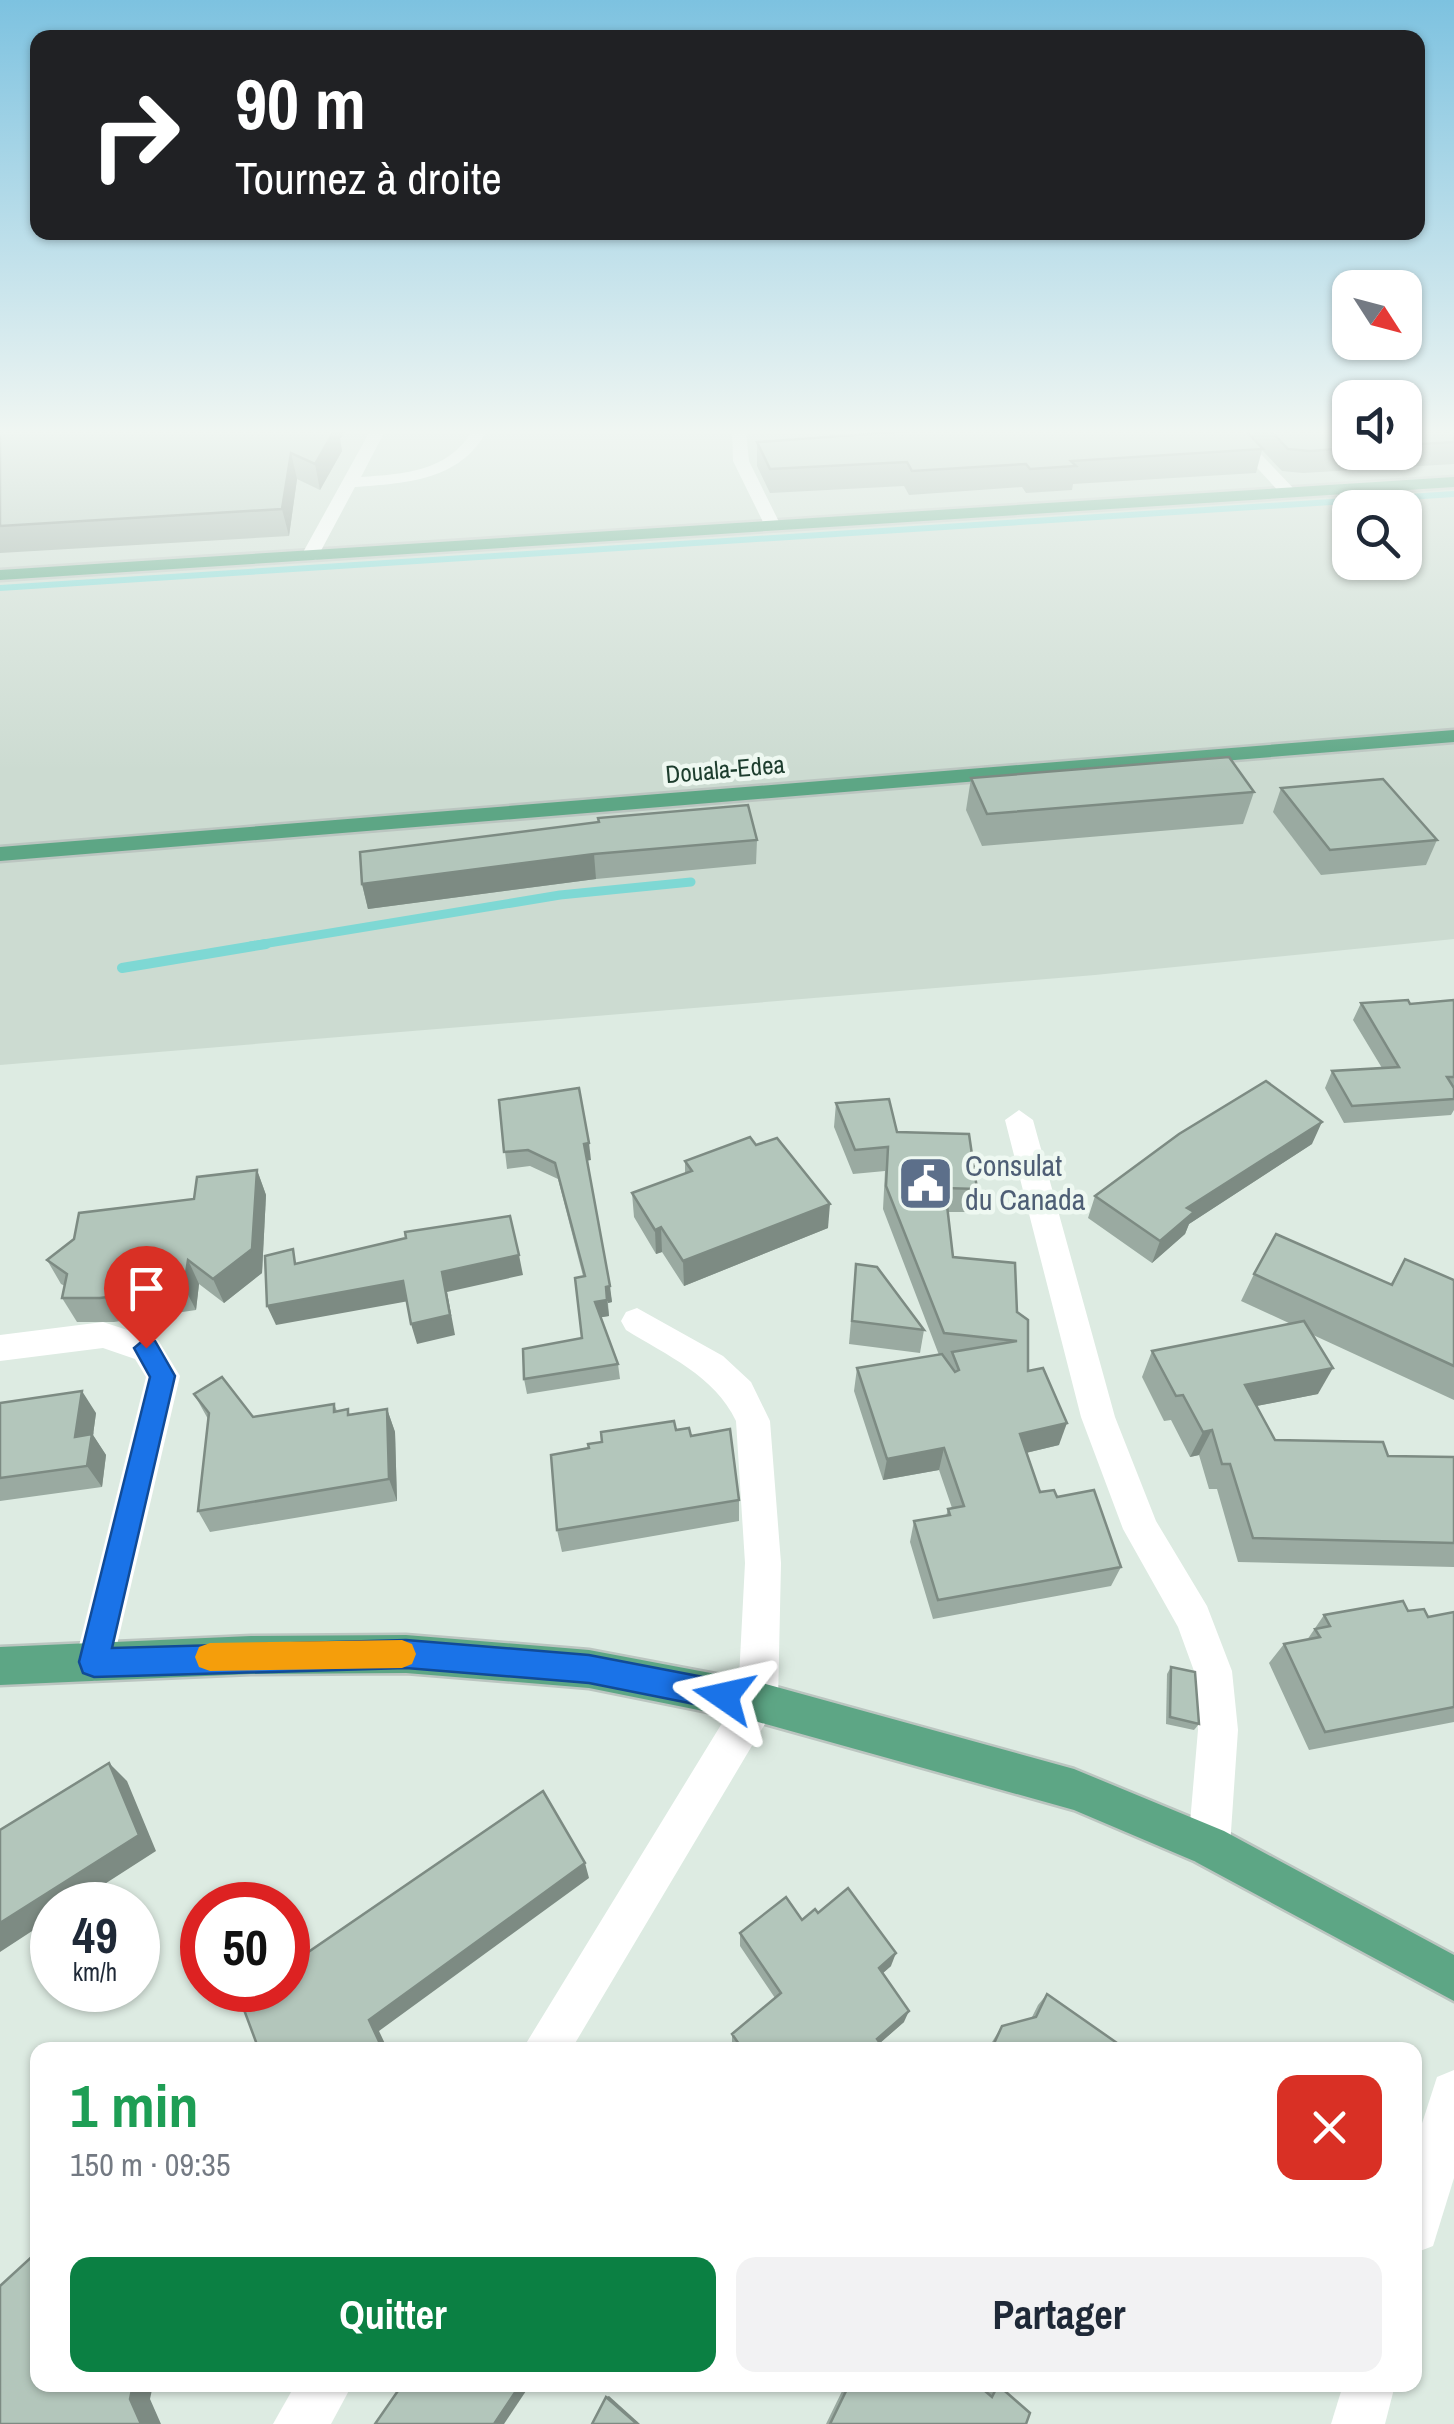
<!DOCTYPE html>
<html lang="fr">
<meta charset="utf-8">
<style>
body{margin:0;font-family:"Archivo Narrow",sans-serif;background:#f2f2f3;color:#1f2937;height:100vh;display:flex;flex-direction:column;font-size:38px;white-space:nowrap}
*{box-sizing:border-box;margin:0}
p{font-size:32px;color:#747a83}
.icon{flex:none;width:55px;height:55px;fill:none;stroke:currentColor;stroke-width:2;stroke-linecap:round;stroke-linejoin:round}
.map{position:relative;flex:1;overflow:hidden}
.sheet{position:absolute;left:30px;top:2042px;width:1392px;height:350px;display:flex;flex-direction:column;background:#fff;border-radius:20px;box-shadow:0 2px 8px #0004}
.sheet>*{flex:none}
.top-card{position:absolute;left:30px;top:30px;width:1395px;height:210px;border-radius:20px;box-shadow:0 2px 8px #0004;background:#202124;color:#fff;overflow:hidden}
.needle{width:65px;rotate:126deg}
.controls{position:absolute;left:1332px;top:270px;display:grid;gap:20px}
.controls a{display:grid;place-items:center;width:90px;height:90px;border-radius:20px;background:#fff;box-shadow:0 2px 8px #0004;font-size:50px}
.speed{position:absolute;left:30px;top:1882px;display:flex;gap:20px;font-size:50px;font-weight:700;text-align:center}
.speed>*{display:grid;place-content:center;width:130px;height:130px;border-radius:50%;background:#fff;box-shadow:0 2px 8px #0004;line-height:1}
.speed small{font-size:25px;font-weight:400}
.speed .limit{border:15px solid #d22;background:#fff;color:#111}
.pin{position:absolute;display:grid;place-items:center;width:85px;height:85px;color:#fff;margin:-102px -42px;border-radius:50% 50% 50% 0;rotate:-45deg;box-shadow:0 0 10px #0007}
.pin .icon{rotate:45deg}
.me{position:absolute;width:110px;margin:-55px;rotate:281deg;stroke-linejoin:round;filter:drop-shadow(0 0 8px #0008)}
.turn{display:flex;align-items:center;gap:35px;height:210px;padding:0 40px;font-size:45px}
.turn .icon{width:130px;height:130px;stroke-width:2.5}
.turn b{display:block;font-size:70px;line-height:85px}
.round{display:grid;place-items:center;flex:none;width:105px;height:105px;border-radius:20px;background:#f2f2f3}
.overview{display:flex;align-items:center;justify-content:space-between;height:170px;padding:0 40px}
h1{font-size:60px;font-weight:700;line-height:75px;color:#1e9e55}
.cta{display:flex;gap:20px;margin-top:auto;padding:20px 40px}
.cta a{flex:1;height:115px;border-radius:20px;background:#0b8043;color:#fff;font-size:40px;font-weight:700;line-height:115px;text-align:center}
.cta a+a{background:#f2f2f3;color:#1f2937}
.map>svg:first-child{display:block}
</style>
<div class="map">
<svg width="1454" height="2424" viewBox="0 0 1454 2424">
<rect width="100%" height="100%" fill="#ddebe2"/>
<path fill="#ccdbd1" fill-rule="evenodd" d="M0 431H1350V452H1405L1454 431V939L1095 975 0 1065ZM1350 508H1405V562H1350Z"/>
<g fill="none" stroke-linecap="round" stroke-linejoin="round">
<path stroke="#7ed8d4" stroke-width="6" d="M0 588 1454 494"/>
<path stroke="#7ed8d4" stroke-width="9" d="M251 946 560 895 691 882"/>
<path stroke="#7ed8d4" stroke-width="10" d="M122 968 266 944"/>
<defs>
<g id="major">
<path d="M1454 477V487L0 580V570Z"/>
<path d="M1454 730V742L0 861V847Z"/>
<path d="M406 1635 589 1650 758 1682 1074 1769 1224 1831 1454 1955V2001L1194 1861 1074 1810 758 1722 589 1688 406 1673 251 1674 0 1685V1647L251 1636Z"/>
</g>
</defs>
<use href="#major" stroke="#bbc5c0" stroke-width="5"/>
<g fill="#fff" fill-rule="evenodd">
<path d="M370 431H385L361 477C403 474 448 472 472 431H487C459 481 407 483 355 487L316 560H304L301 556Z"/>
<path d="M732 431H746L749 461 781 526 779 530 765 526 733 461Z"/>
<path d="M1223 431H1239L1295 490V496H1283Z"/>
<path d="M1019 1110 1033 1120 1115 1417 1156 1521 1207 1606 1232 1671 1238 1730 1230 1846 1224 1861 1209 1867 1194 1861 1188 1846 1198 1730 1194 1671 1178 1627 1123 1529 1081 1417 1005 1120Z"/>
<path d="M637 1308 723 1356 751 1382 770 1421 781 1563 778 1702 571 2050H522L738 1697 745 1563 736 1421C715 1376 666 1355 626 1330L621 1321 626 1312Z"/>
<path d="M103 1322 158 1340 180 1376 113 1662 108 1675 94 1681 80 1675 75 1662 146 1377 135 1359 103 1348 0 1361V1335Z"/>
<path d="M1454 2070V2178L1433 2246 1415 2253V2145L1437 2077Z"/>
<path d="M295 2385H352L331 2424H273Z"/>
<path d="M1343 2385H1395L1385 2424H1331Z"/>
</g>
<use href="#major" fill="#5da685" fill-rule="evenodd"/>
</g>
<g fill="#9aaaa1">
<path d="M0 431 340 439 342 451 320 490 297 479 289 536 0 553Z"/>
<path d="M1252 431H1350V452H1405V431H1454V464L1303 473 1282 471 1262 450 1256 473 1073 484 1072 490 1026 493 1022 487 909 495 904 486 770 493 757 466V442L1251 436Z"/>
<path d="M971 778 1254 792 1243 824 982 846 966 810Z"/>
<path d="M1281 788 1437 840 1426 865 1321 875 1273 812Z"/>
<path d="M757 840 756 864 596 879 368 909 362 884 360 852Z"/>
<path d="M1454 1000V1110L1451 1115 1344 1123 1325 1088 1332 1071 1382 1068 1353 1020 1361 1003 1410 1004Z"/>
<path d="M499 1100 591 1160H587L612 1302 608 1303 609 1316 601 1317 618 1364 620 1379 527 1394 524 1379 582 1338 583 1276 558 1179 530 1166 507 1169Z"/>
<path d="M836 1103 897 1132 977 1189 972 1212H948L953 1257 1017 1312 1028 1371 1059 1445 1026 1453 1040 1492 1057 1497 1121 1567 1111 1586 933 1619 910 1542 914 1521 946 1516 948 1509 952 1508 939 1470 883 1480 854 1391 857 1368 939 1355 883 1209 885 1171 853 1174 834 1127Z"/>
<path d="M1312 1144 1189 1224 1185 1234 1152 1263 1088 1218 1095 1196Z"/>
<path d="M685 1161 828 1228 684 1286 662 1252 656 1254 634 1217 632 1193 685 1174Z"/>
<path d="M257 1170 266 1195 262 1273 224 1303 199 1284 196 1310 114 1322H77L62 1298 65 1286 61 1284 47 1260 194 1199Z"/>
<path d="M1405 1259 1454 1280V1400L1311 1334 1318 1394 1256 1406 1275 1440 1388 1456 1454 1457V1567L1238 1562 1217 1489H1209L1199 1455 1190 1457 1171 1420 1164 1421 1142 1377 1152 1351 1291 1324 1241 1301 1254 1274 1390 1285Z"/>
<path d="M856 1264 924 1330 920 1353 849 1344Z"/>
<path d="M194 1394 253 1417 334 1404 337 1411 351 1415 387 1409 395 1432 397 1501 210 1532 198 1511 208 1419Z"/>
<path d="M0 1403 96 1413 93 1435 106 1455 102 1487 0 1501Z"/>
<path d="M676 1430 691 1436 739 1500V1521L562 1552 557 1530 589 1448Z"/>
<path d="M1408 1611 1428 1617 1454 1612V1722L1309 1750 1269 1663 1284 1644 1307 1640 1324 1615Z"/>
<path d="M1171 1667 1199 1724 1194 1730 1166 1724 1167 1674Z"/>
<path d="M802 1920 891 1966 883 1973 904 2022 880 2043 885 2050H736L732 2044V2034L775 1998 740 1946V1933Z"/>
<path d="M1047 1994 1127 2050H987L1002 2026 1031 2019 1038 2005Z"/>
<path d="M845 2385H978L986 2392 988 2385H998L1026 2424H826Z"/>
</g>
<g fill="#7d8b83">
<path d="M329 431H345L340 439 342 451 320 490 315 464Z"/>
<path d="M291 453 297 479 289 536 282 509Z"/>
<path d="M594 854 596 879 368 909 362 884Z"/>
<path d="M1322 1122 1312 1144 1189 1224 1185 1234 1152 1263 1160 1241 1187 1208Z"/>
<path d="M589 1143 591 1160 586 1161 584 1144Z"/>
<path d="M257 1170 266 1195 262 1273 224 1303 213 1279Z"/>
<path d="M830 1204 828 1228 684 1286 683 1261Z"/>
<path d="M661 1227 662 1252 656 1254 655 1230Z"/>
<path d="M519 1255 523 1275 447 1292 455 1335 417 1344 411 1324 442 1272Z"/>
<path d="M188 1260 199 1284 196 1310 184 1287Z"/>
<path d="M403 1281 409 1301 276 1325 267 1306Z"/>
<path d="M610 1286 612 1302 608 1303 606 1287Z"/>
<path d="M607 1300 609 1316 597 1318 595 1302Z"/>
<path d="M1333 1368 1318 1394 1231 1411 1245 1385Z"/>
<path d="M82 1391 96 1413 93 1435 106 1455 102 1487 87 1466 75 1437Z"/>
<path d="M387 1409 395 1432 397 1501 389 1479Z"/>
<path d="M1067 1423 1059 1445 1013 1456 1020 1434Z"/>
<path d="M1212 1430 1199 1455 1190 1457 1203 1432Z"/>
<path d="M944 1448 939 1470 883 1480 887 1459Z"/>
<path d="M109 1763 127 1781 156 1851 72 1905H52V1918L0 1952V1923Z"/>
<path d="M585 1863 589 1878 379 2031 388 2050H383L369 2020Z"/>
<path d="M896 1953 891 1966 875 1980 879 1968Z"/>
<path d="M909 2011 904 2022 872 2050 877 2039Z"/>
<path d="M133 2385H153L150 2399 161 2424H141L130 2399Z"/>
<path d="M520 2385H530L504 2424H494Z"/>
<path d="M609 2396 640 2424H637L606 2397Z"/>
</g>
<g fill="#b3c6bb" stroke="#7d8b83" stroke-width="2.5">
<path d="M0 431H334L315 464 291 453 282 509 0 526Z"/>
<path d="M910 431H1246L1263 449 1071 461 1076 466 1030 469 1026 464 912 471 907 462 770 469 757 442Z"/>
<path d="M1271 431H1350V448L1310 451 1288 449Z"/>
<path d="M1405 431H1454V442L1405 445Z"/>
<path d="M1229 757 1254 792 987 814 971 778Z"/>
<path d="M1383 779 1437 840 1330 850 1281 788Z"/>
<path d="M748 805 757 840 594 854 362 884 360 852 599 822 598 818Z"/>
<path d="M1408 1000 1410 1004 1454 1000V1077H1447L1454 1088V1099L1352 1106 1332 1071 1399 1067 1361 1003Z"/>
<path d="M1266 1081 1322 1122 1187 1208 1194 1212 1160 1241 1095 1196 1179 1134Z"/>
<path d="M579 1088 589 1143 584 1144 610 1286 606 1287 607 1300 595 1302 618 1364 524 1379 523 1349 582 1338 575 1278 585 1276 555 1163 528 1150 504 1152 499 1100Z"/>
<path d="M889 1099 897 1132 969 1134 977 1189 945 1188 953 1257 1015 1263 1017 1312 1028 1320V1371L1043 1368 1067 1423 1020 1434 1040 1492 1054 1490 1057 1497 1094 1490 1121 1567 938 1600 914 1521 950 1515 948 1509 964 1506 944 1448 887 1459 857 1368 942 1354 955 1372 959 1370 952 1352 1017 1341 944 1333 886 1186 888 1147 855 1150 836 1103Z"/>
<path d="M750 1137 756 1145 777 1138 830 1204 683 1261 661 1227 655 1230 632 1193 692 1171 685 1161Z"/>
<path d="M257 1170 252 1249 213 1279 188 1260 184 1287 100 1298H62L67 1274 47 1260 74 1239 79 1213 194 1199 197 1177Z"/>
<path d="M510 1216 519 1255 442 1272 450 1315 411 1324 403 1281 267 1306 265 1256 293 1249 295 1264 406 1238 405 1232Z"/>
<path d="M1276 1234 1392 1285 1405 1259 1454 1280V1366L1254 1274Z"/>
<path d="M856 1264 877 1267 924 1330 852 1321Z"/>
<path d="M1304 1321 1333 1368 1245 1385 1275 1440 1383 1442 1388 1456 1454 1457V1543L1253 1538 1230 1464H1222L1212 1430 1203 1432 1183 1395 1176 1396 1152 1351Z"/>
<path d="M222 1377 253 1417 334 1404V1412L348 1409V1415L387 1409 389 1479 198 1511 209 1413 194 1394Z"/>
<path d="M82 1391 75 1437 92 1434 87 1466 0 1478V1403Z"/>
<path d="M674 1421 676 1430 689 1428 691 1436 730 1429 739 1500 557 1530 551 1455 589 1448 588 1444 602 1442 601 1432Z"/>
<path d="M1403 1601 1408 1611 1424 1609 1428 1617 1454 1612V1707L1325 1732 1284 1644 1320 1637 1315 1629 1330 1626 1324 1615Z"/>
<path d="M1171 1667 1195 1672 1199 1724 1170 1717Z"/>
<path d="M109 1763 139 1835 0 1923V1830Z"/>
<path d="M543 1791 585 1863 369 2020 383 2050H259L240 1999 253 1990H288V1966Z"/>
<path d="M848 1888 896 1953 879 1968 909 2011 877 2039 885 2050H743L732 2034 781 1993 740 1933 786 1897 802 1920 815 1909 818 1913Z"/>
<path d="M1047 1994 1127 2050H991L1002 2026 1036 2017Z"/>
<path d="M38 2251V2385H133L130 2399 141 2424H0V2286Z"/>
<path d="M402 2385H520L494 2424H375Z"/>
<path d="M849 2385H978L992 2397 998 2385 1030 2413 1026 2424H830Z"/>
<path d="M606 2397 637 2424H592Z"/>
</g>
<linearGradient id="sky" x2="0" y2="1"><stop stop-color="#7dc2e0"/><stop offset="0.56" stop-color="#f0f6f2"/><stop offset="1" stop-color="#f0f6f2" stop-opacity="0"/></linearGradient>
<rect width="1454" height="771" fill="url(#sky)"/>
<path fill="#1a73e8" stroke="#114b97" stroke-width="2.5" d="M146 1338 155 1341 175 1376 112 1648 406 1640 589 1655 724 1681 735 1685 739 1696 735 1706 724 1710 589 1683 406 1668 94 1677 83 1673 79 1662 150 1377 134 1348Z"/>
<path fill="#f59e0b" d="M402 1640 412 1644 416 1654 412 1664 402 1668 210 1671 199 1667 195 1657 199 1647 210 1643Z"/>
<defs>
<symbol id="civic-square" viewBox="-11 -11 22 22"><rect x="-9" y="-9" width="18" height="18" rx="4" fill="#5c6f8a" stroke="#eef8f1"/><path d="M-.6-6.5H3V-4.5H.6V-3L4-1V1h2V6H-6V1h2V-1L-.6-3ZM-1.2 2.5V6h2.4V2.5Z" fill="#fff"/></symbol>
</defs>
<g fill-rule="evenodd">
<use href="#civic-square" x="894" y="1152" width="63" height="63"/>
</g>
<g text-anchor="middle" stroke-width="9" stroke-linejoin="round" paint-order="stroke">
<g font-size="25" fill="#1d3d2e" stroke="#eef8f1">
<text transform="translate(725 769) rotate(-5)" y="9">Douala-Edea</text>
</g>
<g font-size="30" fill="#4e5e75" stroke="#eef8f1" text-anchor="start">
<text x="965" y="1176">Consulat<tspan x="965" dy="34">du Canada</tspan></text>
</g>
</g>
</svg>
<div class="controls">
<a><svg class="needle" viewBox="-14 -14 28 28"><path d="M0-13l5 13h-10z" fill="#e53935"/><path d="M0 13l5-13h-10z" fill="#747a83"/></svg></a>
<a><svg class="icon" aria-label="sound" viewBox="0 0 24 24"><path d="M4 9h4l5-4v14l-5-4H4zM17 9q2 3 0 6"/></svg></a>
<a><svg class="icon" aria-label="search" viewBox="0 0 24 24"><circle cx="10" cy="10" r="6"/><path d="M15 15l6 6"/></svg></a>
</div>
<div class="speed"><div>49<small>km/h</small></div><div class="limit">50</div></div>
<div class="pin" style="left:146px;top:1348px;background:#d93025"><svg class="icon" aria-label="arrive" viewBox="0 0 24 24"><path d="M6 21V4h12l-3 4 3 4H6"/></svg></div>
<svg class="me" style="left:724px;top:1696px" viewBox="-20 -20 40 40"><path d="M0-17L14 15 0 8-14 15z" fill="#1a73e8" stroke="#fff" stroke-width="4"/></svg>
<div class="top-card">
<div class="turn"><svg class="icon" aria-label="right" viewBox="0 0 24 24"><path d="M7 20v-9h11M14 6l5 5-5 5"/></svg><div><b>90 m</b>Tournez à droite</div></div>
</div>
<section class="sheet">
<div class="overview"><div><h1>1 min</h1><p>150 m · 09:35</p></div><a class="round" style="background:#d93025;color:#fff"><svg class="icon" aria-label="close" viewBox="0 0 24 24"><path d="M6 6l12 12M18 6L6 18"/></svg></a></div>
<div class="cta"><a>Quitter</a><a>Partager</a></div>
</section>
</div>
